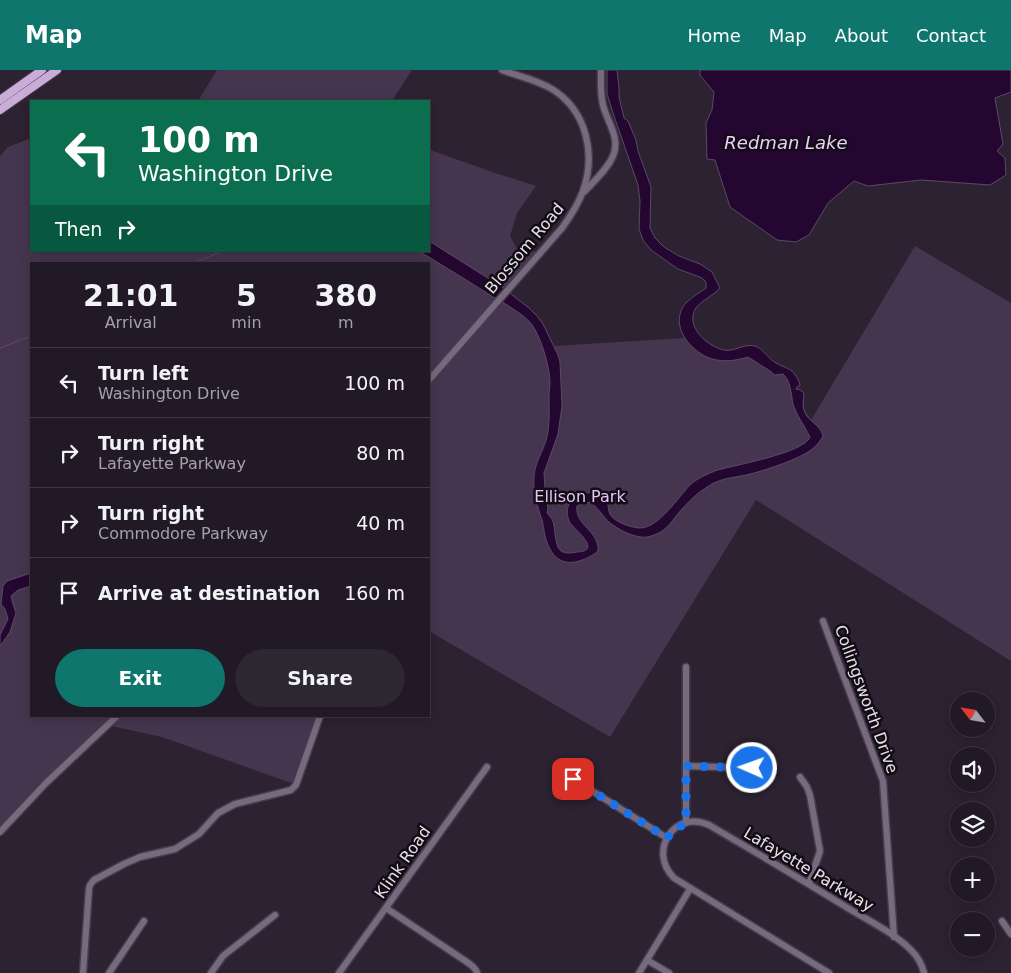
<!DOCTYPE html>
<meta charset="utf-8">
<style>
body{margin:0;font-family:"DejaVu Sans",sans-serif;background:#2d2732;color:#f1f3f6;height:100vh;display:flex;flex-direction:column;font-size:19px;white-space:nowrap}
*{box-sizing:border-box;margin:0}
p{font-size:16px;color:#a2a1a7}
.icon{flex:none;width:28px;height:28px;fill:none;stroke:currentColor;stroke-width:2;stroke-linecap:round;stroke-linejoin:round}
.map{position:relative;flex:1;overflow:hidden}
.panel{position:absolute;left:30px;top:192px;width:400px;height:455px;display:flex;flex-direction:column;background:#211a26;border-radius:0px;box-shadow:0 2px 12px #0003,0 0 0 1px #3e3843}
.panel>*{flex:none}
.top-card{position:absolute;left:30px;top:30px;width:400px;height:152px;border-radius:0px;box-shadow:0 2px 12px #0003,0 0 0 1px #3e3843;background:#0b6e4f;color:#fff;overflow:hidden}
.needle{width:32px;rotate:301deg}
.buttons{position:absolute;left:950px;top:622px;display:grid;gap:10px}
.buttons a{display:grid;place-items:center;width:45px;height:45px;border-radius:50%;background:#211a26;box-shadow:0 2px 12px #0003,0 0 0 1px #3e3843;font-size:25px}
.pin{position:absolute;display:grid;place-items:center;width:42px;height:42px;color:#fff;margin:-21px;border-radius:10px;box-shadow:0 2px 8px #0006}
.me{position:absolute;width:55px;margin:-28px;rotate:272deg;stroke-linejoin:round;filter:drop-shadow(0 0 4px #0008)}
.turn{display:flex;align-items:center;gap:18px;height:105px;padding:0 25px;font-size:22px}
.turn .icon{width:65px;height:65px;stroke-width:2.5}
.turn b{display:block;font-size:35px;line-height:42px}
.then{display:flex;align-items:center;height:48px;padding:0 25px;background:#0003;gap:10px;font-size:19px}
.eta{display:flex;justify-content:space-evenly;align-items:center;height:85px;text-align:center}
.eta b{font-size:30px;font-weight:700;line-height:35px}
.action{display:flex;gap:10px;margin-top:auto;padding:10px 25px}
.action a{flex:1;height:58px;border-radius:30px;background:#0f766e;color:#fff;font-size:20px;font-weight:700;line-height:58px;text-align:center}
.action a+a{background:#2d2732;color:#f1f3f6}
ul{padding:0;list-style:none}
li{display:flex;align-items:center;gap:15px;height:70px;padding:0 25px;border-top:1px solid #3e3843}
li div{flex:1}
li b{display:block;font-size:19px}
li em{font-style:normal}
header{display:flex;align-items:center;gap:30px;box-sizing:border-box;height:70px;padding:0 25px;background:#0f766e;color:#fff}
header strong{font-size:24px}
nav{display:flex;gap:28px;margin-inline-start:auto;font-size:18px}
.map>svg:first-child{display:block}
</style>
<header>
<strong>Map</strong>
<nav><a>Home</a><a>Map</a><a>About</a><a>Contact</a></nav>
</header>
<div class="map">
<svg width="1011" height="903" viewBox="0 0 1011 903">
<rect width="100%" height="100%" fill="#2c2232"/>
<g fill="#46354f">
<path d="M217 0H412L392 31H198Z"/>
<path d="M31 68V181H429V78L433 81 495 103 536 116 517 143 510 166 518 180 536 181 505 219C511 227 521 232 530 239 541 249 547 262 553 276L685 268 701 266C711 275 722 283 735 279 742 277 748 274 754 276 763 279 768 289 776 293 781 296 788 298 793 302 796 306 799 310 800 315L796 319 797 320 799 319 804 323V339L811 350 915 176 1011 233V591L756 430 610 667 429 561V194H31V646H316L294 714 162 667 102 654 35 719 0 757V86L8 77Z"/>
</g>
<g fill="#240730" stroke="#5e4868">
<path d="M607 0H617L619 18V27L624 48 628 51 636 70 638 81 651 117 650 158 655 168 664 177 679 186 700 194 712 202 720 218C713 226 702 230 696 238 684 256 708 277 724 280 735 282 744 273 755 276 764 279 768 289 776 293 781 296 789 298 793 302 796 306 799 310 800 315L796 318 797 320 799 319 804 323C804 328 802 335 804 340 807 351 821 355 823 366 820 372 816 376 811 380 799 389 769 399 754 403 741 407 726 407 714 413 702 419 692 428 684 437 671 450 668 463 647 467 636 469 617 459 609 452 599 443 592 424 577 436 574 455 600 461 598 481 591 487 584 490 575 492 557 495 549 481 545 466 544 462 544 458 543 455 543 451 541 447 540 444 536 432 533 419 534 406 535 392 544 380 547 367 550 353 549 339 549 325 549 322 550 318 550 314 550 297 542 271 533 256 526 245 502 232 490 225 467 210 443 196 419 181H429V171L502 217 529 238 537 246 543 254 558 285 560 292 562 336 558 364 544 403 545 418 548 438 547 443C547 443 551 448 552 449 556 457 554 476 561 481 565 484 572 483 577 482 604 481 573 459 569 451 567 445 566 439 570 433 572 430 574 427 577 425 586 420 603 423 607 433 609 436 608 441 610 444 614 452 632 458 640 458 659 458 679 426 691 414 698 408 709 403 718 400 735 395 804 383 810 367 805 357 796 344 793 334 791 324 791 311 783 304L775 305 770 301 748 287C735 291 720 293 707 287 690 279 674 260 681 241 684 231 698 224 706 218V212L702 208 697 206 678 199 651 180 643 170 639 159 640 131 638 115 613 43 607 24Z"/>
<path d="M700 0H1011V22L995 28 1003 74 997 81 1005 88 1006 105 990 115 921 110 868 116 854 111 828 133 809 165 796 172 777 170 730 137 715 90 707 89 706 53 712 40 714 22 700 5Z"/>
<path d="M28 504H31V516L18 520 11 526 13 534 16 543 10 562 0 576V565L8 549 5 539 1 534 3 516 7 511Z"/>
</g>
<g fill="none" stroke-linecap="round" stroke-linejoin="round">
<g stroke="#5e4868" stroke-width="1">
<path d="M190 194 223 181"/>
<path d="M0 278 31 266"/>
</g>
<defs>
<g id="minor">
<path d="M584 122C594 111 607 100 613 86 621 68 607 52 603 35 600 23 601 12 601 0"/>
<path d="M429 310 562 158C570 147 578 135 583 121 596 84 587 41 552 19 537 10 518 6 502 0"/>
<path d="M823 551 883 711 894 867"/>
<path d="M686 696 752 698"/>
<path d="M800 707 807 717 810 725 820 781 809 814"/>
<path d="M573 709 667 768"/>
<path d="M686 753V597"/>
<path d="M0 762 46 713 117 646"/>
<path d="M386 838 467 892C471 895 476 898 477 903"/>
<path d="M1002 851 1011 864"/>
<path d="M647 890 669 903"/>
<path d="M83 903 89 819 90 815 94 810 124 794 140 787 175 779 199 764 218 743 235 734 291 720 296 715 320 646"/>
<path d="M109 903 144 851"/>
<path d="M211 903 223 886 275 845"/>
<path d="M339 903 487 697"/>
<path d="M639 903 690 819"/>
<path d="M829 903 674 808C647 781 675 739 709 755 757 783 804 811 851 840 871 852 894 863 911 880 917 886 922 894 924 903"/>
</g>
<g id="major">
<path d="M0 30 42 0"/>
<path d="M0 40 57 0"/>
</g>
</defs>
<use href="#minor" stroke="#463d4c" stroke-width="9"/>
<use href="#major" stroke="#463d4c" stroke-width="10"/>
<use href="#minor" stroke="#776a7e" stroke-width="6"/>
<use href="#major" stroke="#c9add8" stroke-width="8"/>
</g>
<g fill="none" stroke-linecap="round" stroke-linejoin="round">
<path stroke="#1a73e8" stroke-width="9" stroke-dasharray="0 16.2" d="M573 709 667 768 674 760 686 753V696L752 698"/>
</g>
<g text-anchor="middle" stroke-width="5" stroke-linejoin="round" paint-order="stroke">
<g font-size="16" fill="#e7e0eb" stroke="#120d14">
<text transform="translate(524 178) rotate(-50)" y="6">Blossom Road</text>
<text transform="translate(867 629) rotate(70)" y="6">Collingsworth Drive</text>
<text transform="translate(402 792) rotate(-55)" y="6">Klink Road</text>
<text transform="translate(809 799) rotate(31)" y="6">Lafayette Parkway</text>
</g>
<g font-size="16" fill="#e8c2fb" stroke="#120d14">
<text x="580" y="432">Ellison Park</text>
</g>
<g font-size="18" font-style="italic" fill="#eacef9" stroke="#120d14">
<text x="786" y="79">Redman Lake</text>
</g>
</g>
</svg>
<div class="buttons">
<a><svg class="needle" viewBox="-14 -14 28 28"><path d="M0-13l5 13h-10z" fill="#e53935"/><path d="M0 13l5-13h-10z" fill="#a2a1a7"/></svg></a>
<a><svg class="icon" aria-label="sound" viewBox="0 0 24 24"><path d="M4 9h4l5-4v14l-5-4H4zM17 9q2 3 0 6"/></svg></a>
<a><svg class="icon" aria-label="layers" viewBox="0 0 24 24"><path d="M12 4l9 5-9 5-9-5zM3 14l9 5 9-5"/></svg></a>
<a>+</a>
<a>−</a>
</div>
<div class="pin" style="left:573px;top:709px;background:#d93025"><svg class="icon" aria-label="arrive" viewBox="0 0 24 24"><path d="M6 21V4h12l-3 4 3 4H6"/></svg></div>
<svg class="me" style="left:752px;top:698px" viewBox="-20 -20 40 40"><circle r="17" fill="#1a73e8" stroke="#fff" stroke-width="3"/><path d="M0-11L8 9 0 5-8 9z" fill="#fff"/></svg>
<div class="top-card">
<div class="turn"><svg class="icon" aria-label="left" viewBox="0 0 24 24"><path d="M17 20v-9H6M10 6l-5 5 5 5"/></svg><div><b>100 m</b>Washington Drive</div></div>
<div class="then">Then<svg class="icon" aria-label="right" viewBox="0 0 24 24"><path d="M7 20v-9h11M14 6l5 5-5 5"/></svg></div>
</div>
<section class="panel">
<div class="eta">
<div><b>21:01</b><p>Arrival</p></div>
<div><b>5</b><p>min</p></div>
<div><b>380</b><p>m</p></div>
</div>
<ul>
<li><svg class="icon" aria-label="left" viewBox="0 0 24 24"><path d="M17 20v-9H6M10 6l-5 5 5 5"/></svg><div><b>Turn left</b><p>Washington Drive</p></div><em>100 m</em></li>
<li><svg class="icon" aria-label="right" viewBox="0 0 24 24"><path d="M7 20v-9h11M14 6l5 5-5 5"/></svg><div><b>Turn right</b><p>Lafayette Parkway</p></div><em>80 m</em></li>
<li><svg class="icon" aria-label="right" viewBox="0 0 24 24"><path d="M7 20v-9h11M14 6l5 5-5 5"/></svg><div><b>Turn right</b><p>Commodore Parkway</p></div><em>40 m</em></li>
<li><svg class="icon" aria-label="arrive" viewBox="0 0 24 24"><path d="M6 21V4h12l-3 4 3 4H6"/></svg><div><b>Arrive at destination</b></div><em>160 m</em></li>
</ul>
<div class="action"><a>Exit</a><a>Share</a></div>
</section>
</div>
